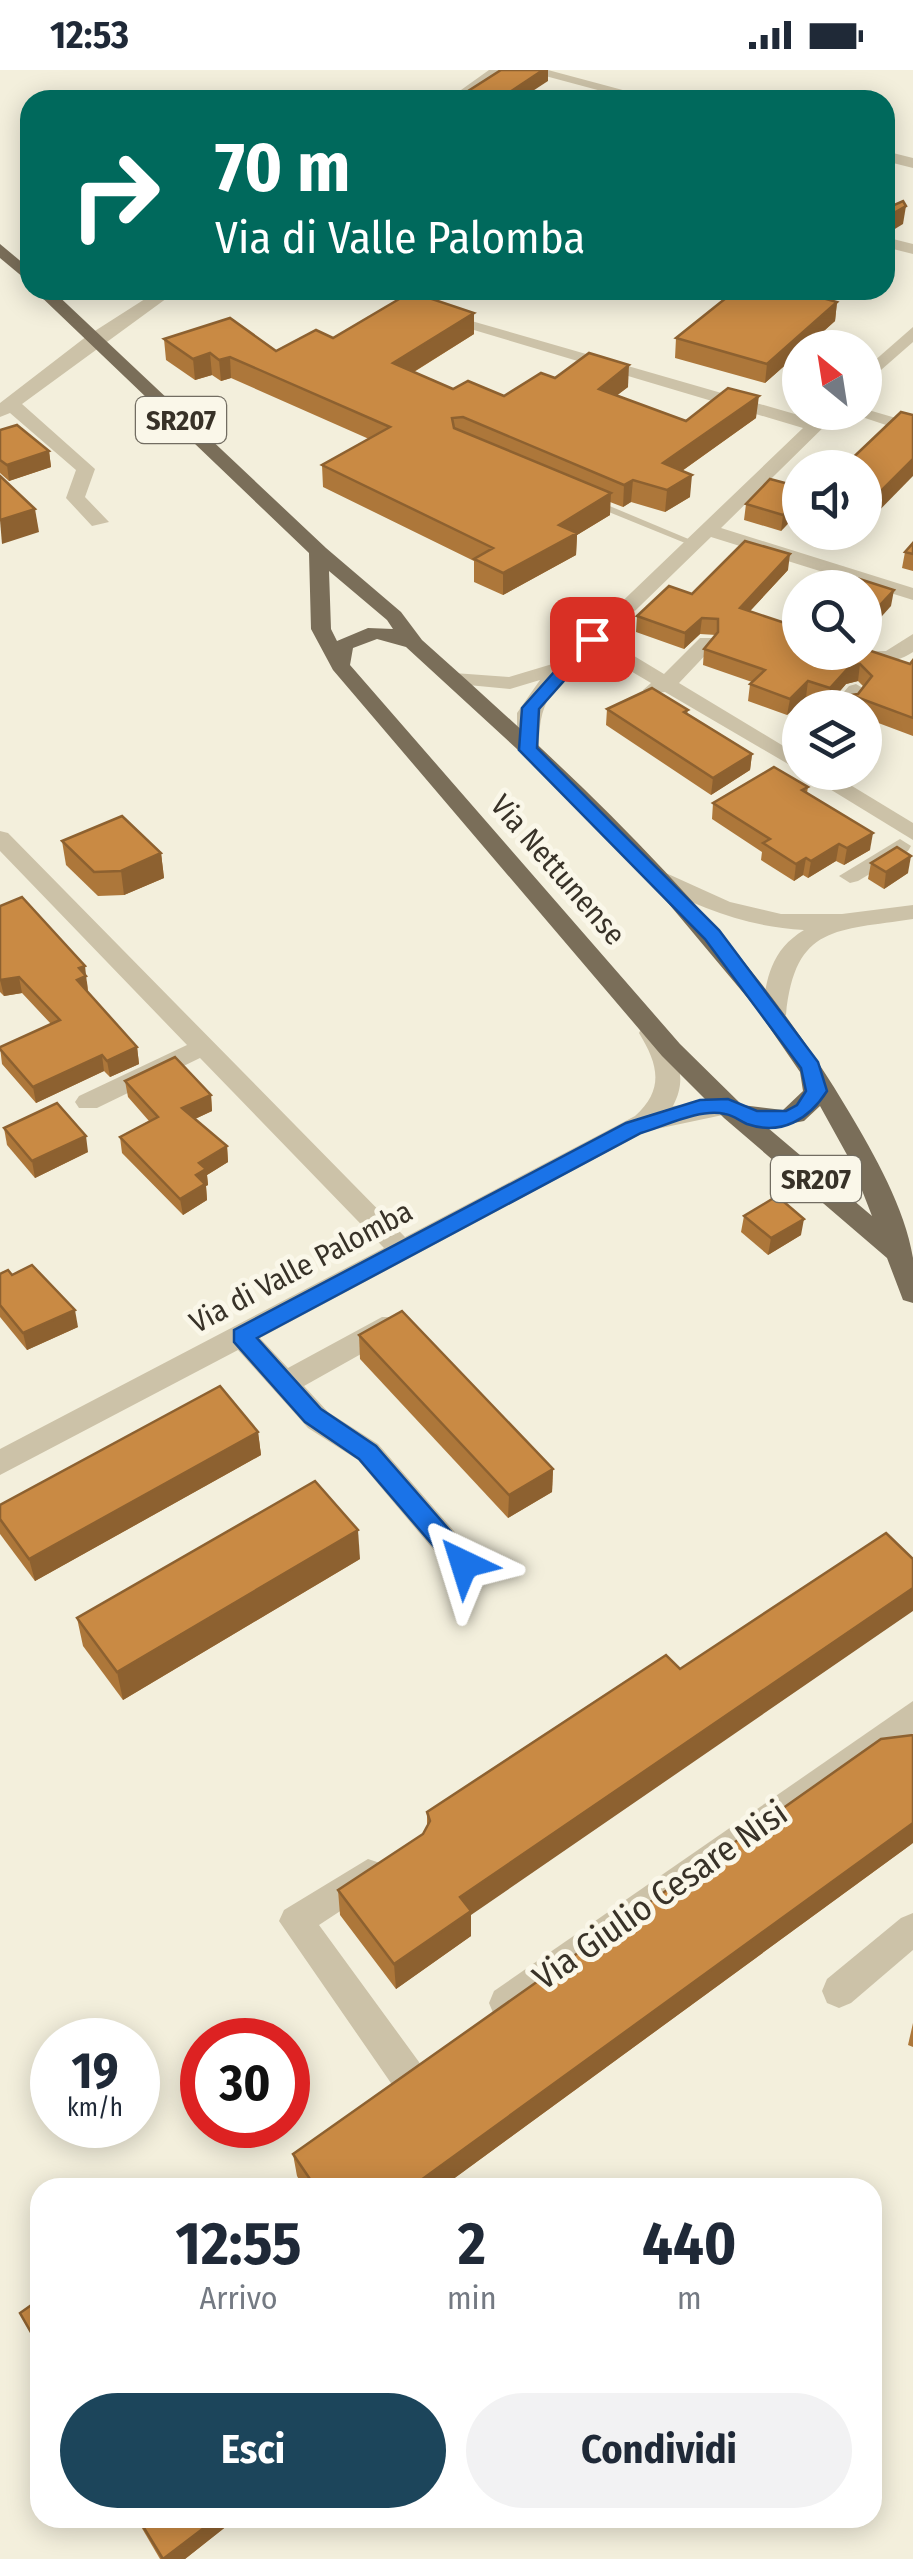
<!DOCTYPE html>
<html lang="it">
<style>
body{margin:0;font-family:"Fira Sans Condensed",sans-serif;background:#f2f2f3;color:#1f2937;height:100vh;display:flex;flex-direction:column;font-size:38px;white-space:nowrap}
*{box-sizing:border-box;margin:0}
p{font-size:32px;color:#747a83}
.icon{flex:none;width:55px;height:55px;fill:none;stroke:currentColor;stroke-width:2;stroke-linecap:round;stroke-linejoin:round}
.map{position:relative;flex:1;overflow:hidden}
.panel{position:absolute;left:30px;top:2108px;width:852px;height:350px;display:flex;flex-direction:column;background:#fff;border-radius:30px;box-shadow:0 5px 25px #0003}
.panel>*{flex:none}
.hud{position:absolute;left:20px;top:20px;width:875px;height:210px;border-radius:30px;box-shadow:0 5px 25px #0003;background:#00695c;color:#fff;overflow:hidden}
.needle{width:65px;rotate:330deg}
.fabs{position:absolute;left:782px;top:260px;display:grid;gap:20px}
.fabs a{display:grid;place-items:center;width:100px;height:100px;border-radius:50%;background:#fff;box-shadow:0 5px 25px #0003;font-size:50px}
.speed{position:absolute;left:30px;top:1948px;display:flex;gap:20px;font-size:50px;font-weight:700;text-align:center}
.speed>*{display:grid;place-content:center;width:130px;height:130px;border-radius:50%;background:#fff;box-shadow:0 5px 25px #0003;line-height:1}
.speed small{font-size:25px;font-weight:400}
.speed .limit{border:15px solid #d22;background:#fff;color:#111}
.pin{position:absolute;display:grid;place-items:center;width:85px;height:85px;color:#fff;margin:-42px;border-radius:20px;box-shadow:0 5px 15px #0006}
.me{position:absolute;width:110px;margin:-55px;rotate:319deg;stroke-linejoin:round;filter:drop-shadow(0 0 8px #0008)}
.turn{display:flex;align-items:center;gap:35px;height:210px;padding:0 30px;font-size:45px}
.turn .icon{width:130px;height:130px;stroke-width:2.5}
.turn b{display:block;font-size:70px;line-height:85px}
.eta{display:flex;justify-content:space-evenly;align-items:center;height:170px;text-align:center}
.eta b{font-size:60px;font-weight:700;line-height:70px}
.primary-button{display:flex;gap:20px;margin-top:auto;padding:20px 30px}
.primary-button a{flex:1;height:115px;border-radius:60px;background:#1c455b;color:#fff;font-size:40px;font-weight:700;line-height:115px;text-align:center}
.primary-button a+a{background:#f2f2f3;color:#1f2937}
.status{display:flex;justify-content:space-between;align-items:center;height:70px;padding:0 50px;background:#fff;direction:ltr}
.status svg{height:28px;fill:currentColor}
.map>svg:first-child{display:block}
</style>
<div class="status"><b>12:53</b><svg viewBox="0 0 49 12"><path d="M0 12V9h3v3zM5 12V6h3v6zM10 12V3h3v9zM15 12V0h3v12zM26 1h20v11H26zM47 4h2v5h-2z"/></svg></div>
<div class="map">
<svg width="913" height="2489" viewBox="0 0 913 2489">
<rect width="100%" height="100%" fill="#f3efdc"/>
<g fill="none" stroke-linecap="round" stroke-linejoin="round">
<path fill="#ccc2a8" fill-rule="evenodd" d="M594 432H600L698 473 690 475 594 436Z"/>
<g fill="#ccc2a8" fill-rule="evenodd">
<path d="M489 0H506L464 30H447Z"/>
<path d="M523 0H548L660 30H635Z"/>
<path d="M885 81 913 88V98L885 91Z"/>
<path d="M885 167 913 174V184L885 177Z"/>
<path d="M159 220H178L22 334 95 399 85 427 109 452 92 456 66 428 76 400 10 343 0 347V333L87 266Z"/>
<path d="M447 244 812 349 819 342H839L721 458 913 518V530L711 467 606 569 664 604 700 568H714V576L679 613 800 686V701L665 622 646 624 643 620 651 613 595 580C557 617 538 623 539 680L528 686 517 680V643L540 610 510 619 447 613 444 609 454 603 509 607 559 592 803 358 447 252Z"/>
<path d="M913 257V272L865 314V299Z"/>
<path d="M865 339 913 353V364L847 342Z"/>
<path d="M913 564V582C892 596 864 597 844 582L886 581Z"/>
<path d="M856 614 866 620 852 638H830L849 616Z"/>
<path d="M802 702H829L913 753V770Z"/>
<path d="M0 761 8 763 405 1167 635 1046C665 1019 658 994 639 963L642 957H660C676 984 689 1006 673 1036L737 1030 741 1036 737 1042 647 1061 260 1268 288 1298 382 1247H402L406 1254 402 1261 304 1316 328 1342 378 1374 475 1485 479 1494 475 1503 464 1506 453 1503 358 1390 308 1358 238 1280 0 1405V1379L384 1178 200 988 97 1038H79L75 1032 79 1026 187 975 0 781Z"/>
<path d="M900 769 911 776 908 781 858 811 850 813 839 806Z"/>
<path d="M913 1631V1663L518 1945 506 1950 494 1945 489 1933 494 1921Z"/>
<path d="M368 1789 380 1793 385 1804 380 1815 319 1855 419 1992 424 2004 419 2016 406 2021 393 2016 279 1851 284 1840Z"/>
<path d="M913 1843V1880L851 1933 839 1938 827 1933 822 1921 827 1909 901 1848Z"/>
</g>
<path fill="#ccc2a8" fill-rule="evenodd" d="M657 799 730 832 781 844H842L913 835V849C837 861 795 854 786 945L774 953 762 945C766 908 771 880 804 860 747 857 699 838 649 811L646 806Z"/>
<g fill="#7a6e59" fill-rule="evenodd">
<path d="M0 174 30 199V213L0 188Z"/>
<path d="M34 220H52L326 478 401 542 422 570C581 712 740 857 849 1042 874 1084 905 1138 913 1188 913 1202 913 1219 913 1233L903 1230 887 1188 724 1048 662 986 333 600 311 559 309 483ZM329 501 387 550 393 559 368 558 337 571 331 559ZM377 569 406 577 529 690 648 809 756 938 800 1002 803 1021 783 1040 742 1035 680 974 350 595 353 578ZM820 1036 851 1092 872 1146 768 1058 804 1051Z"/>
</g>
</g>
<g fill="#ad773a">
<path d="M822 220 816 226 837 232 835 251 765 313 675 288 676 268Z"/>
<path d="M474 264 414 302 453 319 504 326 555 308 628 317 617 325 686 351 756 348 682 401 690 427 665 442 631 432 623 437 610 432V445L577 465 576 485 503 525 474 512V491L323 417 322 395 369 369 231 308 221 311 212 305 195 310 166 290 164 269 276 281 333 268Z"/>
<path d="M0 360 49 381 51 397 9 411 0 403Z"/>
<path d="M800 417V441L781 461 744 450 746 434Z"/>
<path d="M913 473V501L902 498 905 482Z"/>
<path d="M788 500 750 541 800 582 910 594 913 590V666L865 648V638H849L851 625 858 624 863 616 858 611 846 614 828 635 806 627 787 645 748 631 750 614 752 612 703 595 704 579 716 565 700 564 684 579 636 562 637 546 692 524Z"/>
<path d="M607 639 688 640 687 644 752 684 750 700 711 725 606 655Z"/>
<path d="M808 717 807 723 870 780 844 795 836 791 808 808 803 805 794 811 761 790 762 782 712 749 713 733Z"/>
<path d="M62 771 161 783 164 808 124 825 98 826 66 795Z"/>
<path d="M871 793 908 803 884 819 868 809Z"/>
<path d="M0 836 87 912 88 922 137 977 139 994 110 1007 104 1001 36 1033 2 994 0 977 51 954 22 923 4 926 0 922Z"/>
<path d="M125 1011 211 1025 212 1041 195 1049 227 1076 228 1092 207 1105 208 1115 206 1116 207 1130 183 1145 122 1083 120 1067 149 1051 128 1027Z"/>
<path d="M4 1058 88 1082 35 1108 7 1075Z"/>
<path d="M744 1146 801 1165 768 1185 741 1162Z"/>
<path d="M0 1204 12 1205 78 1257 27 1280 0 1247Z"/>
<path d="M359 1265 553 1399 552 1422 508 1448 360 1289Z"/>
<path d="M258 1362 261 1385 35 1511 0 1464V1435Z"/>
<path d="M360 1489 123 1630 83 1576 77 1548Z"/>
<path d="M427 1742 471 1845V1866L396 1919 340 1845 338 1820 423 1764 427 1756Z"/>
<path d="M913 1773 441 2118H304L297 2106 293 2084Z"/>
<path d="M913 1953V1977L908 1975Z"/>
<path d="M136 2448H226L228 2455 185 2489H160Z"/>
</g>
<g fill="#8d6130">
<path d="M543 0H548V11L519 30H498Z"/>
<path d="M906 136 903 154 885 165V148Z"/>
<path d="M803 220H822L799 241 801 222Z"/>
<path d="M837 232 835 251 805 278H800V282L765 313 767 294Z"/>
<path d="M474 243V264L394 314 393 293Z"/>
<path d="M210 283 212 305 195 310 193 289Z"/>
<path d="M230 287 231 308 221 311 219 290Z"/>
<path d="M629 295 628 317 598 340 599 319Z"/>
<path d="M759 326 756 348 662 415 663 393Z"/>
<path d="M49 381 51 397 9 411 7 395Z"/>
<path d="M913 389V406L865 455V437Z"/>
<path d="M692 405 690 427 665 442 667 420Z"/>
<path d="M633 410 631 432 623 437 624 415Z"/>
<path d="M611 423 610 445 577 465 576 485 503 525V503L559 455Z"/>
<path d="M800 427V441L781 461 783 445Z"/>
<path d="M35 439 39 462 2 474 0 450Z"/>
<path d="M790 484 788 500 738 554 740 538Z"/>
<path d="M894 520 891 536 865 565V551Z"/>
<path d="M702 548 700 564 684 579 685 563Z"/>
<path d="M860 594 858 611 846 614 828 635 830 618 849 597Z"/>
<path d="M808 611 806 627 787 645 790 629Z"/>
<path d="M752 684 750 700 711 725 713 708Z"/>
<path d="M873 763 870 780 844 795 847 778Z"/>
<path d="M839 774 836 791 808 808 811 791Z"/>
<path d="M161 783 164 808 124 825 121 801Z"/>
<path d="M911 786 908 803 884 819 886 802Z"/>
<path d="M806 788 803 805 794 811 796 794Z"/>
<path d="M85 896 88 922 77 910 79 898Z"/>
<path d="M19 907 22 923 4 926 0 910Z"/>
<path d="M137 977 139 994 110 1007 107 991Z"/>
<path d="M102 985 104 1001 36 1033 33 1017Z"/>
<path d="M211 1025 212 1041 184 1054 182 1038Z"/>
<path d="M86 1066 88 1082 35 1108 32 1091Z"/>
<path d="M227 1076 228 1092 207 1105 208 1115 206 1116 207 1130 183 1145 180 1129 196 1105 199 1093Z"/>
<path d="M804 1149 801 1165 768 1185 771 1168Z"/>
<path d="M75 1240 78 1257 27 1280 23 1263Z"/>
<path d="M258 1362 261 1385 35 1511 29 1489Z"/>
<path d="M553 1399 552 1422 508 1448 509 1425Z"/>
<path d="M358 1460 360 1489 123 1630 117 1602Z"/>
<path d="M913 1518V1541L471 1845V1866L396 1919 394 1894 460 1827Z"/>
<path d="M913 1753V1773L441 2118H410Z"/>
<path d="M217 2448H226L228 2455 185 2489H163Z"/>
</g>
<g fill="#c98a44" stroke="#8d6130" stroke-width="2.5">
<path d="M501 0H543L498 30H454Z"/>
<path d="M903 131 906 136 885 148V139Z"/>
<path d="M736 220H803L801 222 837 232 767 294 676 268Z"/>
<path d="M411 222 474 243 393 293 453 319 468 311 504 326 541 303 555 308 589 283 629 295 599 319 686 351 728 318 759 326 663 393 692 405 667 420 633 410 624 415 463 347 452 348 454 358 611 423 559 455 577 463 503 503 474 489 493 478 322 395 390 357 230 287 219 290 210 283 193 289 164 269 230 248 276 281 316 260 333 268Z"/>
<path d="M901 342 913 345V389L865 437V398H842Z"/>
<path d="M17 355 49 381 7 395 0 390V360Z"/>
<path d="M0 406 35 439 0 450Z"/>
<path d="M770 409 800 417V427L783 445 746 434Z"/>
<path d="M745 471 790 484 740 538 797 557 800 554V582H865V579L910 594 913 590V648L851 625 858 624 872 606 860 594 849 597 830 618 808 611 790 629 750 614 765 600 704 579 718 562V549L702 548 685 563 637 546 669 516 692 524Z"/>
<path d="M913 473V484L905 482Z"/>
<path d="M847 505 894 520 865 551V518H835Z"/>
<path d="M652 618 688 640 684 642 752 684 713 708 607 639Z"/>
<path d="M774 697 808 717 802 720 873 763 847 778 839 774 811 791 806 788 796 794 763 773 770 769 713 733Z"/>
<path d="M122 746 161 783 121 801 94 802 62 771Z"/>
<path d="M897 777 911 786 886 802 871 793Z"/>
<path d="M22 827 85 896 79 898 86 906 77 910 137 977 107 991 102 985 33 1017 0 979V977L60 950 19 907 0 910V836Z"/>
<path d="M175 987 211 1025 182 1038 227 1076 199 1093 206 1099 196 1105 205 1114 180 1129 120 1067 158 1047 125 1011Z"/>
<path d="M57 1033 86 1066 32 1091 4 1058Z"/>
<path d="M777 1126 804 1149 771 1168 744 1146Z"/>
<path d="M32 1195 75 1240 23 1263 0 1235V1204L8 1200 12 1205Z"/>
<path d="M402 1241 553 1399 509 1425 359 1265Z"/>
<path d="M220 1316 258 1362 29 1489 0 1449V1435Z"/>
<path d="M315 1411 358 1460 117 1602 77 1548Z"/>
<path d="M886 1463 913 1489V1518L460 1827 471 1841 394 1894 338 1820 423 1764 430 1751 427 1742 666 1585 680 1599Z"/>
<path d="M913 1665V1753L410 2118H316L293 2084 881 1669Z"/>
<path d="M40 2229V2278L20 2243Z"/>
<path d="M138 2448H217L163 2489Z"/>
</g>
<path fill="#1a73e8" stroke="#114b97" stroke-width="2.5" d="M586 566 601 569 539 639 537 678 719 860 818 992 827 1021C809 1049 782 1066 747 1054 740 1051 733 1045 725 1044 700 1038 665 1056 641 1063L257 1268 321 1339 376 1376 473 1487 476 1494 464 1504 455 1501 359 1389 305 1352 234 1272V1260L626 1053 700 1030 728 1029 757 1041H786L797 1035 806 1021 801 998 705 869 519 680 522 638Z"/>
<g text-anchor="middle" stroke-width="10" stroke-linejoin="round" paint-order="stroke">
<g fill="#faf7e9" stroke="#726d62" stroke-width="2.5">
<rect x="136" y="327" width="90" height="46" rx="8"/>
<rect x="771" y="1086" width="90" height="46" rx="8"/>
</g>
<g font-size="28" font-weight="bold" fill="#383228">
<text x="181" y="360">SR207</text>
<text x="816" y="1119">SR207</text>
</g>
<g font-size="30" fill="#383228" stroke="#faf7e9">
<text transform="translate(558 800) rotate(49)" y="10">Via Nettunense</text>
<text transform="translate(301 1197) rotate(-28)" y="10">Via di Valle Palomba</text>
</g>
<g font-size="35" fill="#383228" stroke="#faf7e9">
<text transform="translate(660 1825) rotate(-35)" y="12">Via Giulio Cesare Nisi</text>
</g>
</g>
</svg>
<div class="fabs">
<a><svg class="needle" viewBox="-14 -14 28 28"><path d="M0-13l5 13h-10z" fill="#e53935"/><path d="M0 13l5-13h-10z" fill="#747a83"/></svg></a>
<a><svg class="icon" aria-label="sound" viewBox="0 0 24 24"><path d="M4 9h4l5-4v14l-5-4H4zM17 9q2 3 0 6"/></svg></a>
<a><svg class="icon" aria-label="search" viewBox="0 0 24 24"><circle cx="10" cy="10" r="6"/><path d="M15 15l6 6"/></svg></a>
<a><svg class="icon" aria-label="layers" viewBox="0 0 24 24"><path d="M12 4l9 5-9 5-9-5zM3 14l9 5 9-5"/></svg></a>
</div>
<div class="speed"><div>19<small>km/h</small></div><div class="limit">30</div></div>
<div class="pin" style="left:592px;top:569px;background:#d93025"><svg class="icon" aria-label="arrive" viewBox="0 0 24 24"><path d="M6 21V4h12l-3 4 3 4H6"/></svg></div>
<svg class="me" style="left:464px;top:1494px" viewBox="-20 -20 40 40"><path d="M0-17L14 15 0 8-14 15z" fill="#1a73e8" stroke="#fff" stroke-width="4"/></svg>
<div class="hud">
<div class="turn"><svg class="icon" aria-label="right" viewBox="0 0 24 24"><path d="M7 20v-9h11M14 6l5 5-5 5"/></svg><div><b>70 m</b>Via di Valle Palomba</div></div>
</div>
<section class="panel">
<div class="eta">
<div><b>12:55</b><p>Arrivo</p></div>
<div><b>2</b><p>min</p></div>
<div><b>440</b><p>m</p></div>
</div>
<div class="primary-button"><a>Esci</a><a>Condividi</a></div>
</section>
</div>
